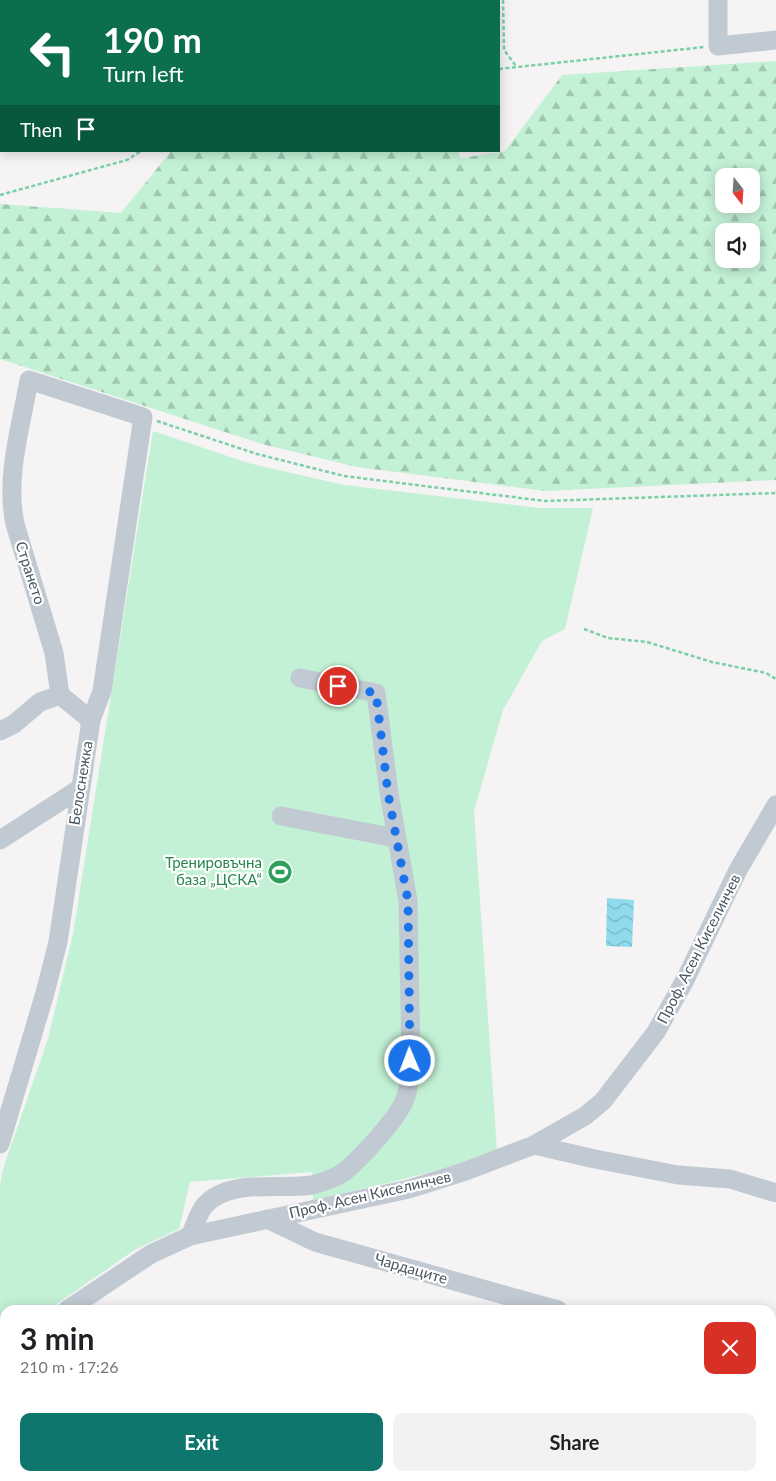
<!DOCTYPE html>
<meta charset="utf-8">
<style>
body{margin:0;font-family:Lato,sans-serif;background:#f2f2f2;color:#202124;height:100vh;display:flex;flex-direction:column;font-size:19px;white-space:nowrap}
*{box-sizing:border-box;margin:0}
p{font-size:16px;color:#757577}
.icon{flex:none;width:28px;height:28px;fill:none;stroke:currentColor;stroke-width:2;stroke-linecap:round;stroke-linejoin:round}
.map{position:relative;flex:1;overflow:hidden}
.side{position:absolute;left:0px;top:1305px;width:776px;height:176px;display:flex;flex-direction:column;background:#fff;border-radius:15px 15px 0 0;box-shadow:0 2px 12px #0003}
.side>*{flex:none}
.banner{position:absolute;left:0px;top:0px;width:500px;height:152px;box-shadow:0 2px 12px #0003;background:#0b6e4f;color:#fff;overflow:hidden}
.needle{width:32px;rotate:163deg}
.controls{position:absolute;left:715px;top:168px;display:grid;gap:10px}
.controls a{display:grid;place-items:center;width:45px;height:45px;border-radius:10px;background:#fff;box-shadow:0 2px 12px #0003;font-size:25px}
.pin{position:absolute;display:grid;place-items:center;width:42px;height:42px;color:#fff;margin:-21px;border:2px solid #fff;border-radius:50%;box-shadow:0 1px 5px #0007}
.me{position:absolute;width:55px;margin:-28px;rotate:359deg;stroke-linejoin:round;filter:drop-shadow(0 0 4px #0008)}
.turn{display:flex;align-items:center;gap:18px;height:105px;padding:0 20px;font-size:22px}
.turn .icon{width:65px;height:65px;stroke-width:2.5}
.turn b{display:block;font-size:35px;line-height:42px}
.then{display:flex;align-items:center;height:48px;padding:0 20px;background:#0003;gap:10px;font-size:19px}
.round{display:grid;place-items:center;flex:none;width:52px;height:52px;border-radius:10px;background:#f2f2f2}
.head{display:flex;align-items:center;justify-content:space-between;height:85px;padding:0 20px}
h1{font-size:30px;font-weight:700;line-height:38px}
.button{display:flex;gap:10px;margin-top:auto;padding:10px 20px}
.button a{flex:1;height:58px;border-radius:10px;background:#0f766e;color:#fff;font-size:20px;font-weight:700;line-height:58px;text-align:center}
.button a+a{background:#f2f2f2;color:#202124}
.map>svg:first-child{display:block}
</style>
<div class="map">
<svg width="776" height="1481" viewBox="0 0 776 1481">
<defs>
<pattern id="forest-firs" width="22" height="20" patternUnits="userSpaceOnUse" patternTransform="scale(1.25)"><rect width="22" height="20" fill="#c3f1d5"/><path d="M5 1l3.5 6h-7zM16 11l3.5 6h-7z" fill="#a0c6b0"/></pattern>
<pattern id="water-waves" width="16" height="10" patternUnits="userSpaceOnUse" patternTransform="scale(1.25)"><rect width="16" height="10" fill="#90daee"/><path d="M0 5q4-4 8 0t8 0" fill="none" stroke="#78b4c4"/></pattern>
</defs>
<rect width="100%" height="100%" fill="#f5f3f3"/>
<g fill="#c3f1d5">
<path d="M153 431 248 463 344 485 539 508H593L565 629 542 641 503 710 474 811 497 1151C436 1172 376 1187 313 1200L312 1172 190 1182 179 1229 136 1249 48 1310H5V1340L0 1343V1186L3 1169 48 1039 73 934Z"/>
<path d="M771 1386 776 1387V1480L763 1476H771Z"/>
<path d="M284 1476H305L303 1481H283Z"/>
</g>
<g fill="url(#forest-firs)" fill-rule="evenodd">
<path d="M0 13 1 16 0 114Z"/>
<path d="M776 61V480L546 491 357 467 262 444 0 359V204L121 213 171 151H458L461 158 505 151 562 75ZM724 176H751V204H724ZM724 231H751V259H724Z"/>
</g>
<path fill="url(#water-waves)" d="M607 898 634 900 632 947 606 946Z"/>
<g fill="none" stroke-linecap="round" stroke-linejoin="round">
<g stroke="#7ad0a6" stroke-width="2.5" stroke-dasharray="4 2.5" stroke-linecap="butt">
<path d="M503 0 504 50 516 66"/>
<path d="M499 69 704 47"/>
<path d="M0 195 127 160 141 151"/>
<path d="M157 421 257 454 344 476 545 501 776 493"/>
<path d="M584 629 608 638 647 642 712 662 766 673 776 679"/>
<path d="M305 1481 306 1476"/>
<path d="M551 1481 553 1476"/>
</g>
<g stroke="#c1cad2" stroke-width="19">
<path d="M718 0V46L776 40"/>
<path d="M60 695 91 720"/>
<path d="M0 731 14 724 40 702 60 695"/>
<path d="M281 816 396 838"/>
<path d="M0 840 79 789"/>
<path d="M0 1144 45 993 58 942 91 720 102 691 143 417 29 380C21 427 5 477 15 524L54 653 60 695"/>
<path d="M534 1145 595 1159 678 1175 730 1179 776 1193"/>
<path d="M267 1219 315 1242 558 1310"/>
<path d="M190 1236C195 1226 198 1213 205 1205 230 1178 280 1190 312 1185 321 1183 333 1178 341 1174 357 1163 399 1117 405 1099 410 1087 410 1073 411 1061L408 901 389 793 376 693 300 678"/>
<path d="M67 1310 151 1254 190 1236 409 1189 466 1171 534 1145 585 1116 603 1101 656 1032 685 980 738 870 776 805"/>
<path d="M0 1357 5 1354"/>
<path d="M771 1371 776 1373"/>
<path d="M0 1462 5 1463"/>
<path d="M58 1476 78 1481"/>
<path d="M728 1476 732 1481"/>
<path d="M182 1481 183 1476"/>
<path d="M214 1481 215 1476"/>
<path d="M571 1481 573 1476"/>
</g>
</g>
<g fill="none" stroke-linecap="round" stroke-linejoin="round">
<path stroke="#1a73e8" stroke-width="9" stroke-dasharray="0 16.2" d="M338 686 376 693 388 793 408 901 410 1061"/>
</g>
<defs>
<symbol id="stadium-disc" viewBox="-11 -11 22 22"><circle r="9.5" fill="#2e9e5b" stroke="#fff"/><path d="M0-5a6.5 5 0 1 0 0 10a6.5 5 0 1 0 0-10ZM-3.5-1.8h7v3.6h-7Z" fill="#fff"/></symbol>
</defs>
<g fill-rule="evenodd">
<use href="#stadium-disc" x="266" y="858" width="28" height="28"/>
</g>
<g text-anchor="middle" stroke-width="4.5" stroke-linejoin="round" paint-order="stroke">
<g font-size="15" fill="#4a5661" stroke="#fff">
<text transform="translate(30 573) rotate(72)" y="5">Странето</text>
<text transform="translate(81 783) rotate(-81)" y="5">Белоснежка</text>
<text transform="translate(699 949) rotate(-63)" y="5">Проф. Асен Киселинчев</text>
<text transform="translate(370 1195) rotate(-13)" y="5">Проф. Асен Киселинчев</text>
<text transform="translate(411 1269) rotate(16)" y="5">Чардаците</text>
</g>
<g font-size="15" fill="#27864d" stroke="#fff" text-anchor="end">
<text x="262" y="868">Тренировъчна<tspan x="262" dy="17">база „ЦСКА“</tspan></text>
</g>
</g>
</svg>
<div class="controls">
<a><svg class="needle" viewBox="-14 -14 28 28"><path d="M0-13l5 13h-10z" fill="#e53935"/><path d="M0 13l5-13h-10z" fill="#757577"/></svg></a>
<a><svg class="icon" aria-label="sound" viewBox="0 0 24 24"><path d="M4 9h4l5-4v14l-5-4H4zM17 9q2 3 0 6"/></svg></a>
</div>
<div class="pin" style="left:338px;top:686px;background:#d93025"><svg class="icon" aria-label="arrive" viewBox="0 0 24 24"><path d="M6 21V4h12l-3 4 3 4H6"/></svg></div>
<svg class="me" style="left:410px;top:1061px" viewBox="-20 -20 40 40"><circle r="17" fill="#1a73e8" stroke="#fff" stroke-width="3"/><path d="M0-11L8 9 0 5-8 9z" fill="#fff"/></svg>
<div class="banner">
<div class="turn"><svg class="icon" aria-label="left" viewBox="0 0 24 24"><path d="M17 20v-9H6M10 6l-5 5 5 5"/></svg><div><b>190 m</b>Turn left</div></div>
<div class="then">Then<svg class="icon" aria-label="arrive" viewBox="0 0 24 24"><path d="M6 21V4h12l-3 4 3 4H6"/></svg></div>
</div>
<section class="side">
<div class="head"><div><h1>3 min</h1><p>210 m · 17:26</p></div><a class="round" style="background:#d93025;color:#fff"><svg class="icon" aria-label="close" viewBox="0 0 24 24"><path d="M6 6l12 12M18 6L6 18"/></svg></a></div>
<div class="button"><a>Exit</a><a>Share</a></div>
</section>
</div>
